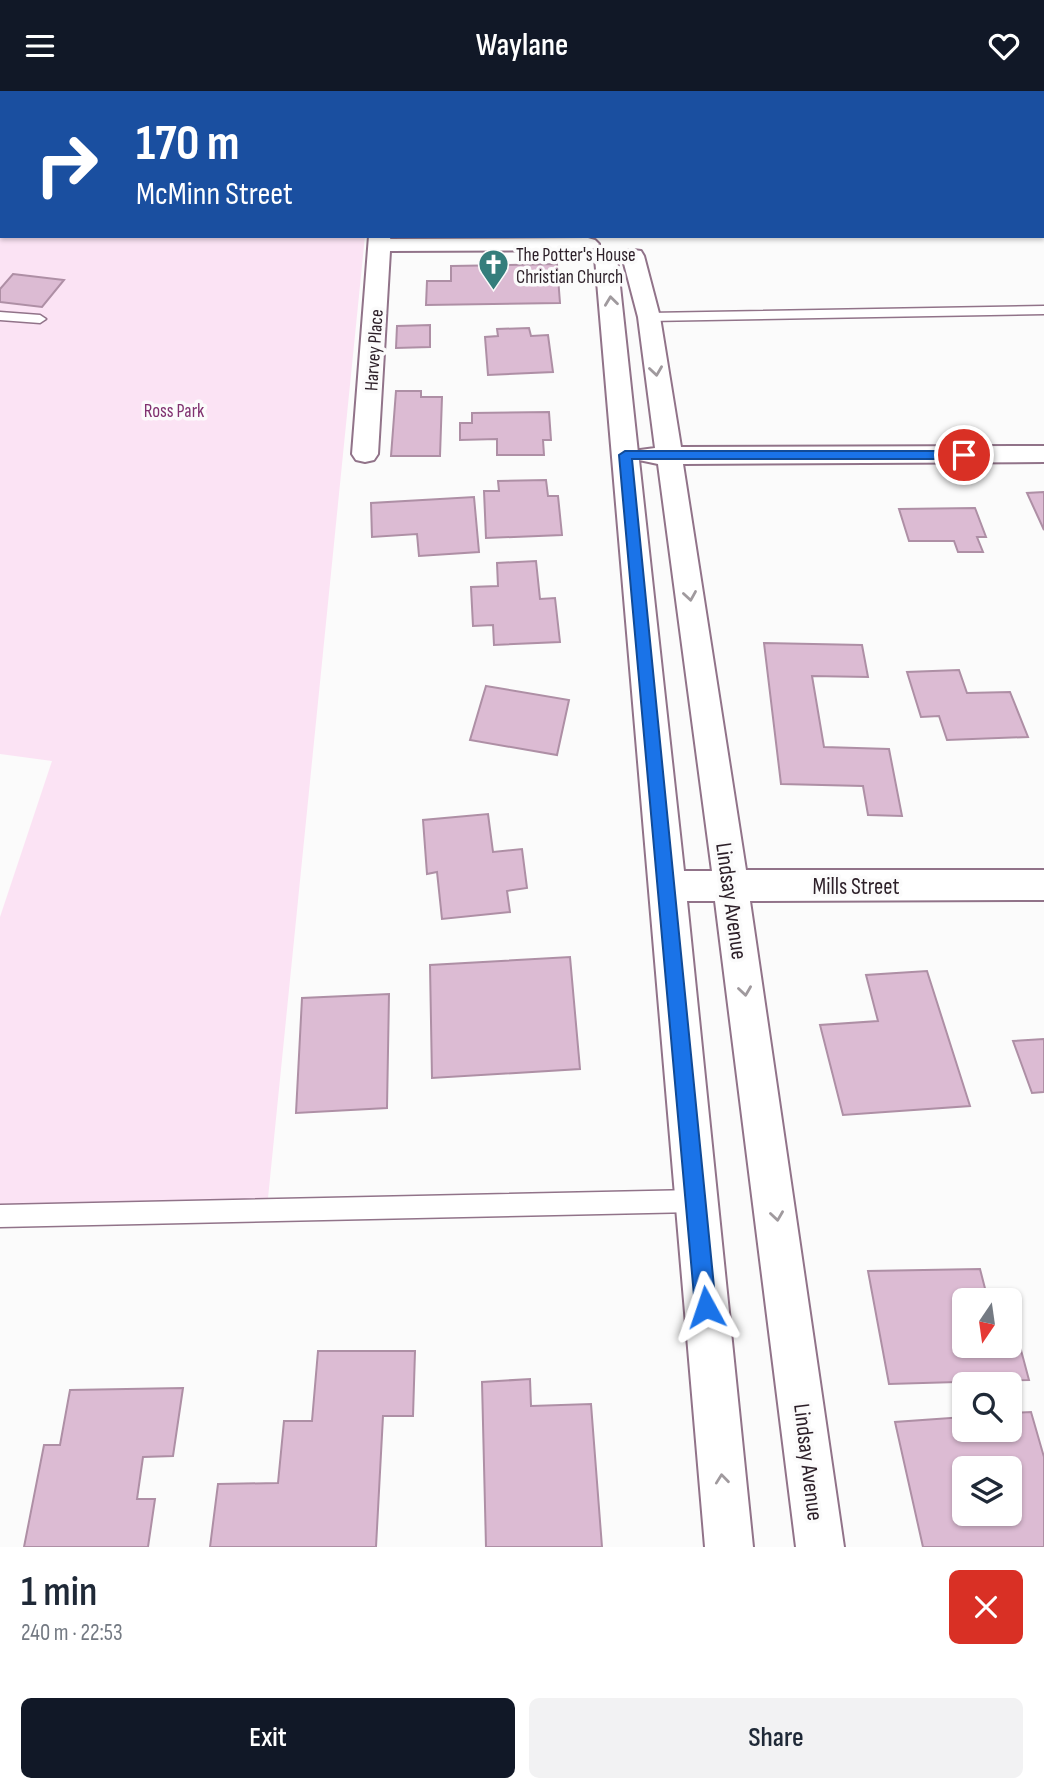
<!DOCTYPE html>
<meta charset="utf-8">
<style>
body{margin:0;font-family:"Sofia Sans Condensed",sans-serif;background:#f2f2f3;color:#1f2937;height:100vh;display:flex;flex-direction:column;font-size:26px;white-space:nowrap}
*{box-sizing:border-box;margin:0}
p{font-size:23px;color:#747a83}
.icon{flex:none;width:38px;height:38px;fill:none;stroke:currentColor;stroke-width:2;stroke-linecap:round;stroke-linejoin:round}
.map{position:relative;height:1456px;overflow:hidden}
.side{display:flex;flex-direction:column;background:#fff;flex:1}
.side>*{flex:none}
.guide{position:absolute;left:0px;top:0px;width:1045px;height:147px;box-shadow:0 2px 5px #0004;background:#1a4fa0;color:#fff;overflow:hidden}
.needle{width:46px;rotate:193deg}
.fabs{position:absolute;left:952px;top:1197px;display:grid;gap:14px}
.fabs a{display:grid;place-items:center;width:70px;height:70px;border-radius:10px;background:#fff;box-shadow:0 2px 5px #0004;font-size:35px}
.pin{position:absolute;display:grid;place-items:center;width:60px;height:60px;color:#fff;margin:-30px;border:4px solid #fff;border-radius:50%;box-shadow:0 2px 7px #0007}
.me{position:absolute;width:77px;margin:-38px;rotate:355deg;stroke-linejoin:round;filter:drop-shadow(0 0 5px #0008)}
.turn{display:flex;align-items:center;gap:24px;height:147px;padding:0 21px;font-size:32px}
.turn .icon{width:91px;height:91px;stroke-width:2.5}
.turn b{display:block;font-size:49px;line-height:60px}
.round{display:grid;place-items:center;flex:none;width:74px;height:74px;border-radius:10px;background:#f2f2f3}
.overview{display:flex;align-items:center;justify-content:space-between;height:119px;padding:0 21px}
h1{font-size:42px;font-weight:600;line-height:52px}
.primary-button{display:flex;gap:14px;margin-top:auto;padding:14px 21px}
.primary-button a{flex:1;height:80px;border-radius:10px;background:#111827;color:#fff;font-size:28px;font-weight:600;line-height:80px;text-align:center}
.primary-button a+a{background:#f2f2f3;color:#1f2937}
header{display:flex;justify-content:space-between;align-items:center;height:91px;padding:0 21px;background:#111827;color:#fff;font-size:32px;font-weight:600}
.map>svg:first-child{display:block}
</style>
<header><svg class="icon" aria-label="menu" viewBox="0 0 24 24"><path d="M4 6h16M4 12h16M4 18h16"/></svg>Waylane<svg class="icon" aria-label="heart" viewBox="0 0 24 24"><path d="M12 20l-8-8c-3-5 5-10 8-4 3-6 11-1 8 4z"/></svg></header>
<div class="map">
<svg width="1044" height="1456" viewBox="0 0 1044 1456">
<rect width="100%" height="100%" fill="#fbfbfb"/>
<path fill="#fbe3f4" d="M0 0H380L2 2V145H365L267 1117 0 1121V826L52 670 0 663Z"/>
<g fill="#dcbbd3" stroke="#ae8fa5" stroke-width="2" fill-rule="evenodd">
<rect x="471" y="0" width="70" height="2"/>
<path d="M843 0H924L926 2H845Z"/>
<path d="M557 173 560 212 426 214 427 190H451V175Z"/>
<path d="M13 183 64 189 42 216 0 211V198Z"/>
<path d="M430 234V256L396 257 397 235Z"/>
<path d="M529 237 531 245 548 244 553 281 488 284 485 246 498 245 497 238Z"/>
<path d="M396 300H421V306H442L440 365H391Z"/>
<path d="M549 321 551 349H543L544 364H497V348L460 349V332H472V322Z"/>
<path d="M546 389 548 405H558L562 444 486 447 484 400H499L498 390Z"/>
<path d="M1044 401V439L1027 402Z"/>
<path d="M474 406 479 461 419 465 417 443 372 446 371 412Z"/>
<path d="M975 417 986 446H977L983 461H958L954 450H909L899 418Z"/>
<path d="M536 470 540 508 555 507 560 551 494 554 493 534 473 535 471 496 498 495 497 472Z"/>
<path d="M764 552 862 554 868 586 812 585 824 656 889 658 902 725 868 724 863 695 781 693Z"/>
<path d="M959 579 967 602 1010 601 1028 646 947 649 939 625 921 626 907 581Z"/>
<path d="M486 595 569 609 557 664 470 649Z"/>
<path d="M488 723 493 761 522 758 527 797 507 800 510 821 442 828 437 781 427 783 423 729Z"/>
<path d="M570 866 580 978 432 987 430 874Z"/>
<path d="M927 880 970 1015 843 1024 820 934 878 930 866 884Z"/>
<path d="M389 903 387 1017 296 1022 302 907Z"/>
<path d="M1044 948V1001L1032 1002 1013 950Z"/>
<path d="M980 1178 988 1209H964V1255H1010V1233H1014L1029 1289 889 1293 868 1180Z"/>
<path d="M318 1260H415L413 1325H383L376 1456H210L218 1393 278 1392 284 1330H312Z"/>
<path d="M530 1288 531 1315 591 1313 602 1456H486L482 1291Z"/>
<path d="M183 1297 173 1365 143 1366 137 1408H155L148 1456H24L44 1354H60L70 1299Z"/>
<path d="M1031 1321 1044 1366V1456H923L895 1331 964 1326V1339H1010V1322ZM964 1377H1010V1423H964Z"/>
</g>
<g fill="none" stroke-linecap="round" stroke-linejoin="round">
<defs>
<g id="lane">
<rect x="1043" y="13" width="1" height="6"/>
<path d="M1044 215V223L649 230 643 226 649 222Z"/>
<path d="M0 221 40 224 46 228 40 232 0 229Z"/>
<path d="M695 1099 703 1102 706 1110 703 1118 695 1121 0 1136V1114Z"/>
</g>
<g id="street">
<rect x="393" y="0" width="18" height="2"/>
<path d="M579 0H597L598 2H580Z"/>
<rect x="610" y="0" width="18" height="2"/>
<rect x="1043" y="100" width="1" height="12"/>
<path d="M369 145H391L390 148 588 147 595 149 599 153 595 157 588 159 390 160 378 363 374 369 365 371 356 369 352 363Z"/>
<path d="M633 159 641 160 644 165 660 226 681 356 1044 355V371L683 373 746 779H1044V809L750 810 844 1456H796L715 810H687L753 1456H705L595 167 598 162H614L617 167 638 362 640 359 655 357 638 226 622 165 625 160ZM639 369 658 373 712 780H684Z"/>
</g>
</defs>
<use href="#lane" stroke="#917389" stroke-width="3"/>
<use href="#street" stroke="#917389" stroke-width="4"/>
<use href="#lane" fill="#fff" fill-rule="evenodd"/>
<use href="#street" fill="#fff" fill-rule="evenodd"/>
</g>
<defs><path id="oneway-chevron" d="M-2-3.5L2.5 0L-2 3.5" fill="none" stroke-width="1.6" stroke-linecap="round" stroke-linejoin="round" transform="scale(1.75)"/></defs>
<g stroke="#a09a9e">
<use href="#oneway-chevron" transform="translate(611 210) rotate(-97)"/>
<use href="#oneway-chevron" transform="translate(656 280) rotate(82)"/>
<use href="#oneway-chevron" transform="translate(690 505) rotate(81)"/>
<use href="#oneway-chevron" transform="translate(745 900) rotate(82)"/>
<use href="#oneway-chevron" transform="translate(777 1125) rotate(82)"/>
<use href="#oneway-chevron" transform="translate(722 1388) rotate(-96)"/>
</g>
<path fill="#1a73e8" stroke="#114b97" stroke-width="2" d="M625 360H964L970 364 964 368H632L716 1216 713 1224 706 1227 698 1224 695 1216 619 364Z"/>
<defs>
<symbol id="church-pin" viewBox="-11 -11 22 30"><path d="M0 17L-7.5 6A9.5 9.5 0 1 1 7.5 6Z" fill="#357e7c" stroke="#fbfbfb"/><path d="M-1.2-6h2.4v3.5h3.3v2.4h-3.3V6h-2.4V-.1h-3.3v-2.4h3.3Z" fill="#fff"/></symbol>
</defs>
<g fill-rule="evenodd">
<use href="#church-pin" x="476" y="156" width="35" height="47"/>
</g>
<g text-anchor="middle" stroke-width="7" stroke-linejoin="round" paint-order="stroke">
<g font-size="19" fill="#2c1f28" stroke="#fbfbfb" text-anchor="start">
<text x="516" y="170">The Potter's House<tspan x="516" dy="22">Christian Church</tspan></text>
</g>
<g font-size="19" fill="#2c1f28" stroke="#fbfbfb">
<text transform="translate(373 259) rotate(-86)" y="7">Harvey Place</text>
</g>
<g font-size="19" fill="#803270" stroke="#fbfbfb">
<text x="174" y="326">Ross Park</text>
</g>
<g font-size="23" fill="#2c1f28" stroke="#fbfbfb">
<text x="856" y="803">Mills Street</text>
<text transform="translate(732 810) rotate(82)" y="8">Lindsay Avenue</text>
<text transform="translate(809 1371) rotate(83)" y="8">Lindsay Avenue</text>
</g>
</g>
</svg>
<div class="fabs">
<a><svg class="needle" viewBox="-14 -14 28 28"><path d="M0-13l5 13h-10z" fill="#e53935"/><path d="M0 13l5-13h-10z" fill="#747a83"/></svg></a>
<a><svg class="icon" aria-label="search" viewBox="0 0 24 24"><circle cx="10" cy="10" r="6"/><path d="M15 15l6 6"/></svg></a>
<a><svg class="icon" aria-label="layers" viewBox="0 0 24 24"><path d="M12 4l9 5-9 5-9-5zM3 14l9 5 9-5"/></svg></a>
</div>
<div class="pin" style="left:964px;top:364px;background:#d93025"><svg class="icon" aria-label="arrive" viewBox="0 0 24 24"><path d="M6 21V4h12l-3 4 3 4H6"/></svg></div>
<svg class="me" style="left:706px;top:1216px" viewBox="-20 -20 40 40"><path d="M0-17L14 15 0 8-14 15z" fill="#1a73e8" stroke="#fff" stroke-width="4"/></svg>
<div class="guide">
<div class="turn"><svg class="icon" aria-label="right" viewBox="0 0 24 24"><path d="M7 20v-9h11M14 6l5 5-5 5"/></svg><div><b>170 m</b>McMinn Street</div></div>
</div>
</div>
<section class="side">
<div class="overview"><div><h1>1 min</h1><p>240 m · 22:53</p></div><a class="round" style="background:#d93025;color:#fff"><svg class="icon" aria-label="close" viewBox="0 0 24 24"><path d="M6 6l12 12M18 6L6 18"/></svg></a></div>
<div class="primary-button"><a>Exit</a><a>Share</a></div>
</section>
